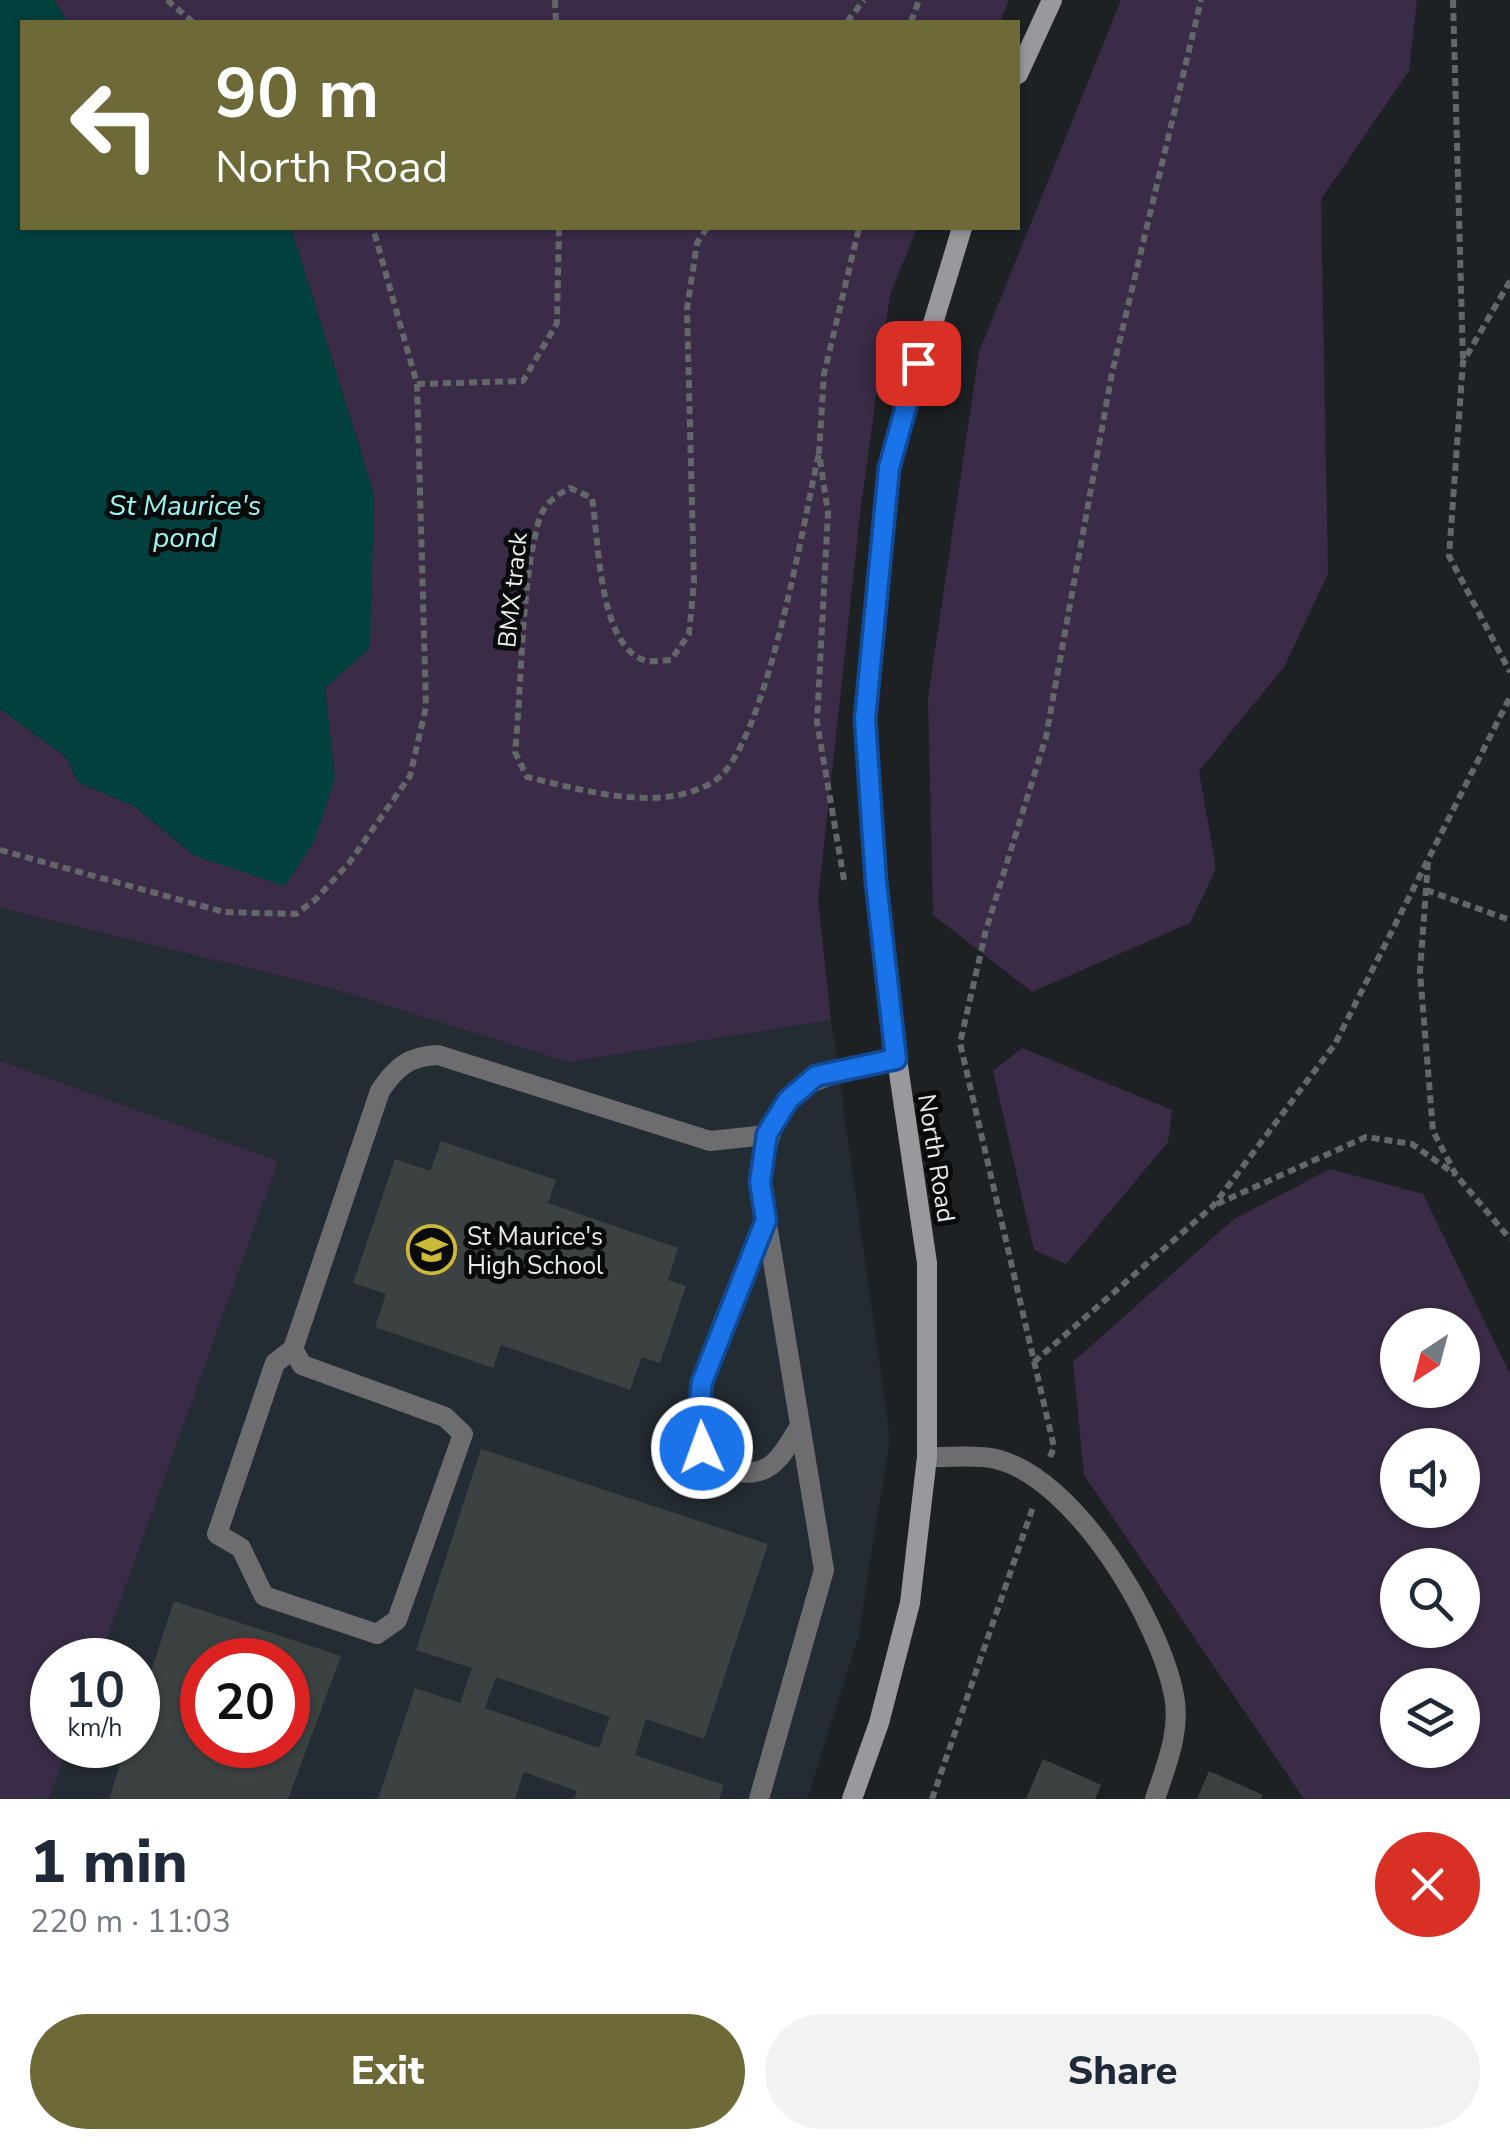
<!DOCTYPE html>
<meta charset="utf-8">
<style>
body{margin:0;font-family:"Nunito Sans",sans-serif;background:#f2f2f3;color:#1f2937;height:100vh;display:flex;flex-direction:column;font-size:38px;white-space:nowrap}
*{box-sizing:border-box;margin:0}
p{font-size:32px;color:#747a83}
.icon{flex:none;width:55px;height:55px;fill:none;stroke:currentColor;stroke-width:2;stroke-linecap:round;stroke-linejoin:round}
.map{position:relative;height:1799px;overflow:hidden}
.panel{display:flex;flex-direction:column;background:#fff;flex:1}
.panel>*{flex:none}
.hud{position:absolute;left:20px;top:20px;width:1000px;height:210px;border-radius:0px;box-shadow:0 2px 8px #0004;background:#6d6a37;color:#fff;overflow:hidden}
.needle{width:65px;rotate:216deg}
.fabs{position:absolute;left:1380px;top:1308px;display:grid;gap:20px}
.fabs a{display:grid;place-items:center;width:100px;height:100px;border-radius:50%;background:#fff;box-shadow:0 2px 8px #0004;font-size:50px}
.speed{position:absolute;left:30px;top:1638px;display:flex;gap:20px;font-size:50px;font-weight:700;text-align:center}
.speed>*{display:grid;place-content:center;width:130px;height:130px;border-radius:50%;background:#fff;box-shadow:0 2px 8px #0004;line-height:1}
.speed small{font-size:25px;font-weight:400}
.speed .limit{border:15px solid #d22;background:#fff;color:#111}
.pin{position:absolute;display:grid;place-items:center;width:85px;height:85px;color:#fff;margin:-42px;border-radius:20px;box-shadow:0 5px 15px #0006}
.me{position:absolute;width:110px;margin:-55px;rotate:358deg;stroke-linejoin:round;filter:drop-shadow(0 0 8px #0008)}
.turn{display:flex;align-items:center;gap:35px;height:210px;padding:0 30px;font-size:45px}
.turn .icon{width:130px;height:130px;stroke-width:2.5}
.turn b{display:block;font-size:70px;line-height:85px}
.round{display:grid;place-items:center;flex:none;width:105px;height:105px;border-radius:52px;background:#f2f2f3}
.headline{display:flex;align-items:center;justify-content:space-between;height:170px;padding:0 30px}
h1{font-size:60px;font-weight:800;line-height:75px}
.action{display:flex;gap:20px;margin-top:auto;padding:20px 30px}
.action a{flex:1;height:115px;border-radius:60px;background:#6d6a37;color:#fff;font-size:40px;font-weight:800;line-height:115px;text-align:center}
.action a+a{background:#f2f2f3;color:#1f2937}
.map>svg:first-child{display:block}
</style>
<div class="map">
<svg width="1510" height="1799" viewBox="0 0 1510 1799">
<rect width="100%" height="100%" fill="#1e2124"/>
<path fill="#242c33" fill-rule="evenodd" d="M0 908 334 989 568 1062 831 1020 890 1438 858 1638 807 1799H0ZM52 1660H138V1745H52ZM202 1660H288V1745H202Z"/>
<g fill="#3a2b46" fill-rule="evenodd">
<path d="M54 0H1009L1000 22H68Z"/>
<path d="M1121 0H1417L1409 71 1321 199 1328 574 1284 667 1199 771 1216 869 1190 923 1032 992 933 915 928 698 979 352Z"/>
<path d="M291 228H917L890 295 861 506 818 899 831 1020 568 1062 334 989 0 908V709L66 757 78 782 134 806 195 856 335 779 325 688 374 494Z"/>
<path d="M1022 1048 1172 1110 1168 1142 1066 1264 1034 1250 993 1071Z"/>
<path d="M0 1061 278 1161 99 1660H52V1745H68L49 1799H0Z"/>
<path d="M1330 1169 1423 1194 1510 1374V1799H1304L1084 1475 1073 1362 1234 1219ZM1398 1325H1462V1390H1398ZM1398 1445H1462V1510H1398ZM1398 1565H1462V1630H1398ZM1398 1685H1462V1750H1398Z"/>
</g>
<path fill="#00403d" d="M0 0H54L68 22H22V228H291L374 494 370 648 325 688 335 779 314 842 285 886 195 856 134 806 78 782 66 757 0 709Z"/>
<g fill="#3c4142" fill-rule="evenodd">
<path d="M441 1141 556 1180 548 1203 678 1248 668 1280 686 1286 660 1363 642 1357 630 1390 501 1345 493 1368 375 1327 386 1294 353 1283 395 1159 430 1171Z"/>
<path d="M481 1449 768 1544 704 1739 646 1719 635 1755 724 1785 719 1799H574L577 1791 524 1772 515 1799H378L415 1688 460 1703 472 1668 416 1650ZM496 1677 610 1717 599 1748 485 1708Z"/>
<path d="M174 1601 341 1656 288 1799H109L126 1745H138V1711ZM202 1660H288V1745H202Z"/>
<path d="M1043 1759 1101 1785 1095 1799H1026Z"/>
<path d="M1209 1771 1263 1795 1261 1799H1197Z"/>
</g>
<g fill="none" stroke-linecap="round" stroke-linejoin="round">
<g stroke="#64676a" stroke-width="6" stroke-dasharray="8 5" stroke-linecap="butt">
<path d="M167 0 193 22"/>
<path d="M555 0 556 22"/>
<path d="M1453 0 1463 360"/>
<path d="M847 22 864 0"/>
<path d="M911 22 919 0"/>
<path d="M707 228 697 243 687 309 694 583 689 634 671 660C664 660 653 662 647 661 598 649 599 539 592 498L570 488C556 495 544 504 539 520 521 583 522 684 515 752L527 777C583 790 659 814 713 782 766 750 804 518 819 453"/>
<path d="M1510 281 1463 362 1449 556 1510 672"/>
<path d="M417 384 523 381 557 323 559 228"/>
<path d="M0 850 224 912 296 914 315 900 349 863 410 776 426 707 417 384 373 228"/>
<path d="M1428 862 1420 972 1433 1131 1456 1175 1510 1239"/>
<path d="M844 880 817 722 828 513 819 453 824 374 859 228"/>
<path d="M1426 890 1510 920"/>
<path d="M1217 1204 1366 1137 1412 1144 1455 1174"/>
<path d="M1034 1362 1213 1206 1335 1044 1510 697"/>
<path d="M1050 1457 1054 1447 960 1043 986 930 1046 737 1112 373 1201 0"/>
<path d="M932 1799 1033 1507"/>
</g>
<g stroke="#6d6d6f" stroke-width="20">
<path d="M765 1224C746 1272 645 1460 739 1472 773 1477 784 1452 800 1426"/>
<path d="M293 1349 302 1365 445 1417 463 1434 397 1620 377 1634 264 1596 241 1548 217 1534 275 1363Z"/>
<path d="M293 1349 380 1091C396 1067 409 1056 438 1055L710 1141 767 1135"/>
<path d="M759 1799 824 1570 760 1182C775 1081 806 1079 897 1059"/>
</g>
<path stroke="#6d6d6f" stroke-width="20" d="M927 1457C948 1458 975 1454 996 1459 1075 1478 1159 1619 1174 1695 1181 1731 1166 1766 1155 1799"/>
<g stroke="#99999d" stroke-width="20">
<path d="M1018 74 1052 0"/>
<path d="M852 1799 879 1723 910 1603 927 1457V1263L897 1059 876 882 865 719 889 468 962 228"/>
</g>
</g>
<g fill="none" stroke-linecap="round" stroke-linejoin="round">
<defs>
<path id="route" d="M702 1448 698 1418 702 1382 766 1220 760 1182 767 1134 788 1100 816 1076 896 1059 876 882 865 719 889 468 918 363"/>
</defs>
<use href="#route" stroke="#114b97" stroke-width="25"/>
<use href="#route" stroke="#1a73e8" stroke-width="18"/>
</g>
<defs>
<symbol id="school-ring" viewBox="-11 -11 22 22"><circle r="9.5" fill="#090a0c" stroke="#cdb938" stroke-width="1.5"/><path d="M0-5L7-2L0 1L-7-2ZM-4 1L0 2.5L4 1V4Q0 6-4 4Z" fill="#cdb938"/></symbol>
</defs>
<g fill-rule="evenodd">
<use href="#school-ring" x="404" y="1222" width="55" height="55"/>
</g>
<g text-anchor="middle" stroke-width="10" stroke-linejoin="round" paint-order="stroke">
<g font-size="25" fill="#e9ebed" stroke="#090a0c">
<text transform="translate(512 590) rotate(-84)" y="9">BMX track</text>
<text transform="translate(937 1158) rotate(81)" y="9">North Road</text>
</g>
<g font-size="25" fill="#e9ebed" stroke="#090a0c" text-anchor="start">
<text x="467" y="1245">St Maurice's<tspan x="467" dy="29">High School</tspan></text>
</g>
<g font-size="28" font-style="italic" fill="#9cf8f1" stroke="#090a0c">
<text x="185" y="515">St Maurice's<tspan x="185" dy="32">pond</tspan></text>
</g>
</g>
</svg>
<div class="fabs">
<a><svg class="needle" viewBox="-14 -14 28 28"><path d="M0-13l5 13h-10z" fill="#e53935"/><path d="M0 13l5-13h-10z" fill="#747a83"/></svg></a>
<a><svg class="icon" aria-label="sound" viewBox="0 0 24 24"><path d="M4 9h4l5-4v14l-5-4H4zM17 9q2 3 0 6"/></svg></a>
<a><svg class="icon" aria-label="search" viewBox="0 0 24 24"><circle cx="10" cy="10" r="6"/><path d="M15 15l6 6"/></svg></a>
<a><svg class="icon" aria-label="layers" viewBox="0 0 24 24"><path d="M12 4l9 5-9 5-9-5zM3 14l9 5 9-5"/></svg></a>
</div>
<div class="speed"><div>10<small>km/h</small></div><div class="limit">20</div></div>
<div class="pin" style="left:918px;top:363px;background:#d93025"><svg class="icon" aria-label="arrive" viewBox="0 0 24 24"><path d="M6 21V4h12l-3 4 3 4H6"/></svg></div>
<svg class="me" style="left:702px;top:1448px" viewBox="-20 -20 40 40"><circle r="17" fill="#1a73e8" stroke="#fff" stroke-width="3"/><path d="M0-11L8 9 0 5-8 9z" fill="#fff"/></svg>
<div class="hud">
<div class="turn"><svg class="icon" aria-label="left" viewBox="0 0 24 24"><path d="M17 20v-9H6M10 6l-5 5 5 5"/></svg><div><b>90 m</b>North Road</div></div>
</div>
</div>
<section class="panel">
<div class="headline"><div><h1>1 min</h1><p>220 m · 11:03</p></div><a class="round" style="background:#d93025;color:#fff"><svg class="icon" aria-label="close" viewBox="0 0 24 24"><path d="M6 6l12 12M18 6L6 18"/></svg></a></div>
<div class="action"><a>Exit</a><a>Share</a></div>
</section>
